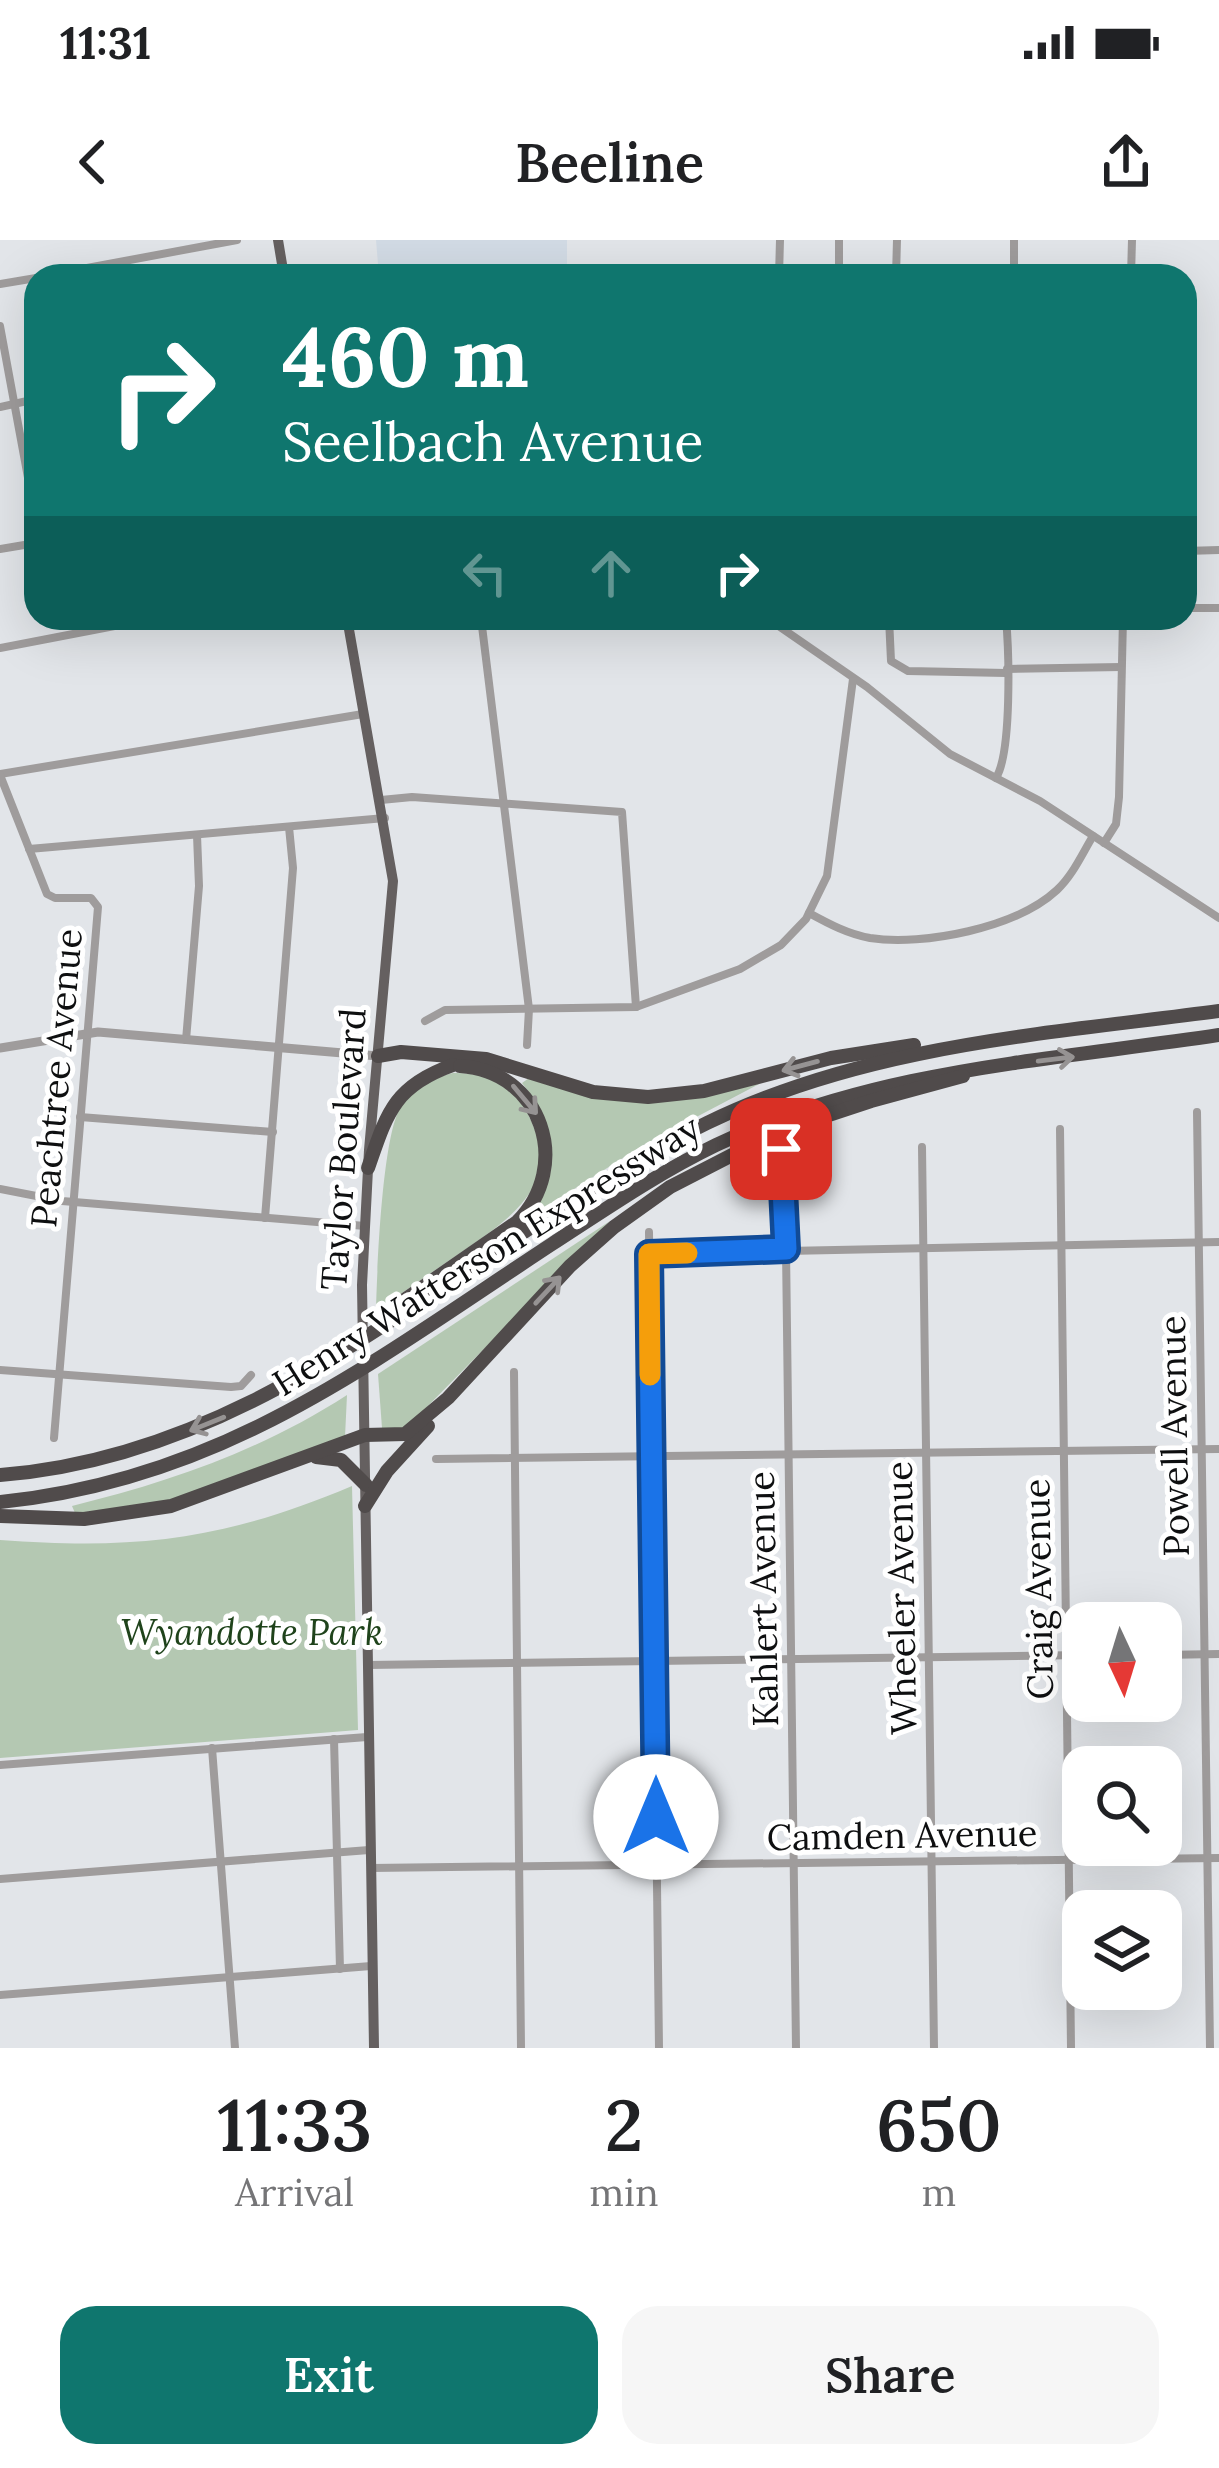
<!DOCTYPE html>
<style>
body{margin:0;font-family:Lora,serif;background:#f6f6f6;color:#202124;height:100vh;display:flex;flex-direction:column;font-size:45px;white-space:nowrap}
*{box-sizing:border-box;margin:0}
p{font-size:39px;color:#757577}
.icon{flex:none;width:66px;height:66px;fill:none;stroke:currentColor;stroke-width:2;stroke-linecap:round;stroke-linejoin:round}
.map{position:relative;height:1808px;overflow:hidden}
.details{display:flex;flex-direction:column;background:#fff;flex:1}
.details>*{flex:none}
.top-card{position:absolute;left:24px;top:24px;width:1173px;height:366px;border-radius:36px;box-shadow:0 12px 48px #0002;background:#0f766e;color:#fff;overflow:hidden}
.needle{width:78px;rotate:176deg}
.fabs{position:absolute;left:1062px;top:1362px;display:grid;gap:24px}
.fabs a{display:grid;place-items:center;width:120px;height:120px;border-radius:24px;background:#fff;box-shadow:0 12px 48px #0002;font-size:60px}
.pin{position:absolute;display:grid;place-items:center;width:102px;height:102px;color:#fff;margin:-51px;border-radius:24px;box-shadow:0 6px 18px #0006}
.me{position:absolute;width:132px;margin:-66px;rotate:0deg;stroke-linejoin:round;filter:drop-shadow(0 0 9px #0008)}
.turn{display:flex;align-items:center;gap:42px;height:252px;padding:0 60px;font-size:54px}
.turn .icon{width:156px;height:156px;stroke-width:2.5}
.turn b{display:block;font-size:84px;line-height:102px}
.lanes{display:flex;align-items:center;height:114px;padding:0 60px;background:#0003;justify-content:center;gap:60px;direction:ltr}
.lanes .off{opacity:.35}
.eta{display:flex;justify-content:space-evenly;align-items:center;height:204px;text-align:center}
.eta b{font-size:72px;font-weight:600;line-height:84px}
.button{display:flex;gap:24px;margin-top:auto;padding:24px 60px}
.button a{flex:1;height:138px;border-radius:36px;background:#0f766e;color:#fff;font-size:48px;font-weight:600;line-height:138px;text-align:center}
.button a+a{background:#f6f6f6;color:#202124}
.status{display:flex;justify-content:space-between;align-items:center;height:84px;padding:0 60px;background:#fff;direction:ltr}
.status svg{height:33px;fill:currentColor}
header{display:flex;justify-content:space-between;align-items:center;height:156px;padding:0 60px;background:#fff;font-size:54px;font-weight:600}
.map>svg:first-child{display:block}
</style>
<div class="status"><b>11:31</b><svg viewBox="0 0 49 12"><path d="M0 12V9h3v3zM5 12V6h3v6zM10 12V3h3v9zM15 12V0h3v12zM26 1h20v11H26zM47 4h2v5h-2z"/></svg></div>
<header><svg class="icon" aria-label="back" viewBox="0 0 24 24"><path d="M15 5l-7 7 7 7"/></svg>Beeline<svg class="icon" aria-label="share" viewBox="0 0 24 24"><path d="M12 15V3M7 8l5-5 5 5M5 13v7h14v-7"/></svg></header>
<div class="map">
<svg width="1219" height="1808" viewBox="0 0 1219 1808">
<rect width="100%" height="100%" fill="#e2e5e9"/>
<path fill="#d2dbe5" d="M376 0H567V36H379Z"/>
<g fill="#b4c8b2">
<path d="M453 833C479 832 511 842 524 867 567 941 517 974 460 1013 432 1032 404 1052 376 1071 377 1030 382 900 400 868 411 849 431 838 453 833Z"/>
<path d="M529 838 700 858 761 843 645 904 533 975C561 926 557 886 522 843Z"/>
<path d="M610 981 417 1177 401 1189 382 1188 378 1134Z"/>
<path d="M347 1155 345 1197 180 1258 131 1268 75 1273 72 1266C170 1242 262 1210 347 1155Z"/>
<path d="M352 1246 358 1490 0 1518V1300C138 1310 224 1300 352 1246Z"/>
</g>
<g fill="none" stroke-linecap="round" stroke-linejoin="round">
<g stroke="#9f9c9c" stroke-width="8">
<path d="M44 36 237 0"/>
<path d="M779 36 780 0"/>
<path d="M839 36V0"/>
<path d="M896 36 897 0"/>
<path d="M1014 36V0"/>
<path d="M1131 36 1132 0"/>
<path d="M0 44 36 38"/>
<path d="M0 86 36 281"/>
<path d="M0 167 36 159"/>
<path d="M0 309 36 303"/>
<path d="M1185 311 1219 310"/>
<path d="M1185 368H1219"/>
<path d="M481 378 529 769 527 805"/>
<path d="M774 378 780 387 867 447 950 514 1040 561 1219 678"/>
<path d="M889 378 891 421 908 431 1006 433"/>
<path d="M0 408 156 378"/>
<path d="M1007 429 1121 427"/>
<path d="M0 534 363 474"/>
<path d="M0 535 47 654 55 658H91L98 667 54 1198"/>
<path d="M996 538C1012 512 1009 412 1006 378"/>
<path d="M381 560 412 557 622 572 636 767"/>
<path d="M1104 603 1116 584 1119 557 1123 378"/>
<path d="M29 609 385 578"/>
<path d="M809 673C829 684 848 694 870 698 924 706 1016 688 1057 650 1073 635 1082 614 1093 596"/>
<path d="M425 781 445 770 636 767 740 729 781 705 806 679 827 636 853 439"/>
<path d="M186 800 199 646 197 595"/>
<path d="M1197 872 1210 1808"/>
<path d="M80 877 273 892"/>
<path d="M1060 889 1071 1808"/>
<path d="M922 907 934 1808"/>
<path d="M780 909 786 1009 796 1808"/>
<path d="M0 949 62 961 365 986"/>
<path d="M265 978 293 628 289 587"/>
<path d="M649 992 659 1808"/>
<path d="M649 1014 1219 1002"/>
<path d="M0 1130 231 1147 241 1146 251 1135"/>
<path d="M514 1132 521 1808"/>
<path d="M436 1219 1219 1209"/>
<path d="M1161 1415 1219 1414"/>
<path d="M368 1425 1083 1415"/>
<path d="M334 1499 340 1729"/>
<path d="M212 1508 235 1808"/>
<path d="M0 1525 367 1497"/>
<path d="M371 1628 1219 1618"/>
<path d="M0 1639 369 1610"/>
<path d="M0 1755 371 1726"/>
</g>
<path stroke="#9f9c9c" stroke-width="9" d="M0 808 98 792 378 816"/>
<g stroke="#656060" stroke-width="10">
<path d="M278 0 284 36"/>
<path d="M347 378 393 641 369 910 362 1045 374 1808"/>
</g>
<g stroke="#504b4b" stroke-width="14">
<path d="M378 816 401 812 486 819 593 852 648 857 704 851 831 818 914 805"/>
<path d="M368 928C387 873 394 846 453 825"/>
<path d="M383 1079 384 1074 517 982C573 926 542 831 460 826"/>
<path d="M316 1217 341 1220 366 1245"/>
<path d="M0 1235C277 1214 470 1000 707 883 867 805 1046 794 1219 771"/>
<path d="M0 1262C223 1240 372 1122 552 1004 606 969 658 933 716 905 876 829 1047 821 1219 795"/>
<path d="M365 1266 387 1231 428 1186"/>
<path d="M0 1276 84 1279 171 1266 365 1195 405 1194 448 1158 570 1026 614 987 670 947 777 892 871 861 963 836"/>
</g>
</g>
<defs><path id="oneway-shaft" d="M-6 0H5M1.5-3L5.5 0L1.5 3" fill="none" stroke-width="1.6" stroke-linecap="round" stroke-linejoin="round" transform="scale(3)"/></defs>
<g stroke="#969393">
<use href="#oneway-shaft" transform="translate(1056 819) rotate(-7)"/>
<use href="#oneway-shaft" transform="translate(800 826) rotate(165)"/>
<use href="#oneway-shaft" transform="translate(525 860) rotate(50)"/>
<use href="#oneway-shaft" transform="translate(548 1050) rotate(-47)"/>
<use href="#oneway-shaft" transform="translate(207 1184) rotate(158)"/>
</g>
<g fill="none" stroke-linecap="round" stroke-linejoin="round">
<defs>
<path id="route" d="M656 1577 649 1014 786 1009 781 909"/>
</defs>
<use href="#route" stroke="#114b97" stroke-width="30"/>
<use href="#route" stroke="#1a73e8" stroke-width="21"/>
<path stroke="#f59e0b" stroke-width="21" d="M650 1135 649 1014 687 1013"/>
</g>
<g text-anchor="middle" stroke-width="10" stroke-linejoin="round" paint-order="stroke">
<g font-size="36" fill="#0e0f10" stroke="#fff">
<text transform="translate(56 838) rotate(-85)" y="13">Peachtree Avenue</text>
<text transform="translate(343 909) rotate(-86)" y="13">Taylor Boulevard</text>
<text transform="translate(486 1015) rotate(-32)" y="13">Henry Watterson Expressway</text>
<text transform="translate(1174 1196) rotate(-91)" y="13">Powell Avenue</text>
<text transform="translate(1038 1349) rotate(-91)" y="13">Craig Avenue</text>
<text transform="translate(901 1358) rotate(-91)" y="13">Wheeler Avenue</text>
<text transform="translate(763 1359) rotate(-91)" y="13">Kahlert Avenue</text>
<text transform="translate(902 1595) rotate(-1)" y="13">Camden Avenue</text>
</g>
<g font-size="36" font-style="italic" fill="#1f431b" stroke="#fff">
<text x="252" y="1405">Wyandotte Park</text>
</g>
</g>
</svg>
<div class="fabs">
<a><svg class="needle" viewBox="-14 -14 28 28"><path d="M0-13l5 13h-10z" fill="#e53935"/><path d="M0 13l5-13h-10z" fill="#757577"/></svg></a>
<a><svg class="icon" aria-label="search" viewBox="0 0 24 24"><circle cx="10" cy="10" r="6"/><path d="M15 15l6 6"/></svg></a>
<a><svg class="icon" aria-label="layers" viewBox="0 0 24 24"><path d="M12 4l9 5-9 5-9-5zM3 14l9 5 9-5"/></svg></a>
</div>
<div class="pin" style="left:781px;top:909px;background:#d93025"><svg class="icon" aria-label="arrive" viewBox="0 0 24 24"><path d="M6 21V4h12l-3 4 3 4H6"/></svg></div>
<svg class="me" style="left:656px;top:1577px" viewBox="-20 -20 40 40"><circle r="19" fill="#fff"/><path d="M0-13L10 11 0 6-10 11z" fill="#1a73e8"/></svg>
<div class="top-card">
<div class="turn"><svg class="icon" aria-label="right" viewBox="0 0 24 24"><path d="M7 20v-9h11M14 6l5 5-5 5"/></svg><div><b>460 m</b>Seelbach Avenue</div></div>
<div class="lanes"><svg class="icon off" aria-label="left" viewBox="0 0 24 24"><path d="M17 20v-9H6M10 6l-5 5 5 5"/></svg><svg class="icon off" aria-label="ahead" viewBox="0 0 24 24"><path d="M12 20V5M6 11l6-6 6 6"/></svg><svg class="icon" aria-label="right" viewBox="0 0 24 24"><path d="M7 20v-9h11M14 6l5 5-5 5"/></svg></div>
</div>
</div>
<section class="details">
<div class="eta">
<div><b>11:33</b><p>Arrival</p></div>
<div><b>2</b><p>min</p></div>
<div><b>650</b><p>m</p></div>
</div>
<div class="button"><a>Exit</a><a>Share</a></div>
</section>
